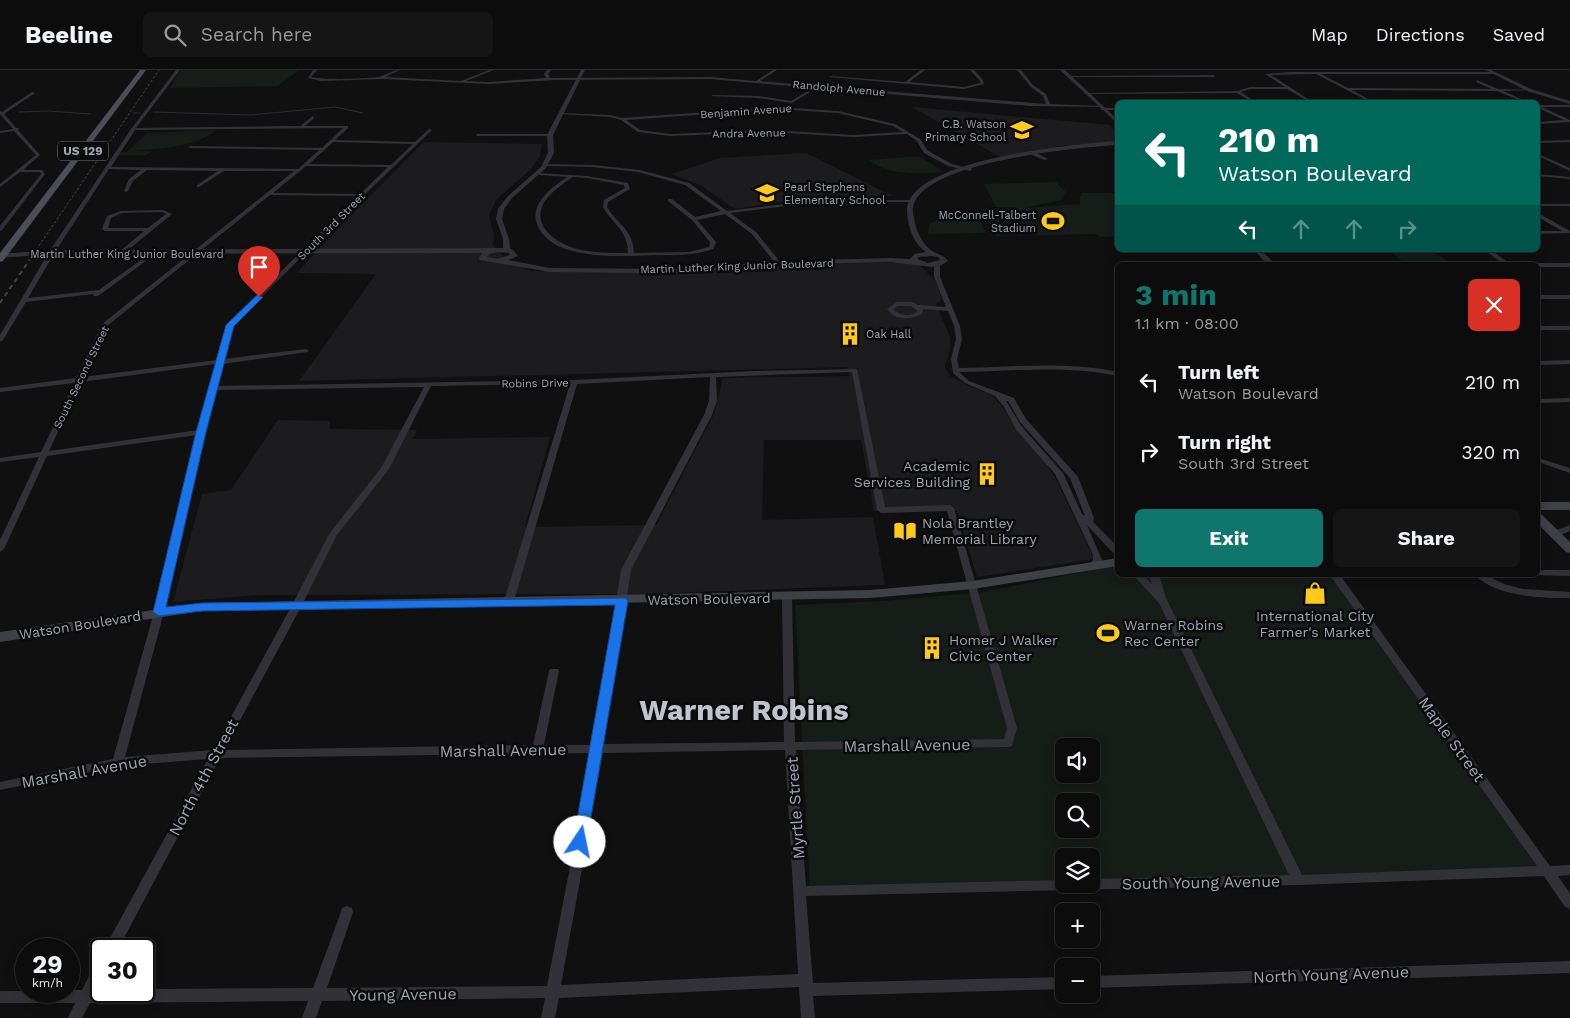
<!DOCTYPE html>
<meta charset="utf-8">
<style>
body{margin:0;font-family:"Work Sans",sans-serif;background:#151516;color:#f1f3f6;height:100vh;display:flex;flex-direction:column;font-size:19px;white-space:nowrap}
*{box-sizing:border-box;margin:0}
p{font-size:16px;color:#9a9b9d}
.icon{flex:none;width:28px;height:28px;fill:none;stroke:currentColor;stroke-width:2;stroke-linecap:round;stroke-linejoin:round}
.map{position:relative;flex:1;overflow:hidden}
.drawer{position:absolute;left:1115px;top:192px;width:425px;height:315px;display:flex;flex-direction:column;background:#0c0c0d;border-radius:8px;box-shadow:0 2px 12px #0003,0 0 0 1px #2c2c2e}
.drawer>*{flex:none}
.guide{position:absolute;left:1115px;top:30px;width:425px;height:152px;border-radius:8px;box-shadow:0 2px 12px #0003,0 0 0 1px #2c2c2e;background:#00695c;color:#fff;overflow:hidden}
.controls{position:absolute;left:1055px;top:668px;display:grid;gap:10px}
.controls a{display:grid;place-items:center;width:45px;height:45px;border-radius:8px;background:#0c0c0d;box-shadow:0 2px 12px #0003,0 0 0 1px #2c2c2e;font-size:25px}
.speed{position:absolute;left:15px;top:868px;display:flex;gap:10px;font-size:25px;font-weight:700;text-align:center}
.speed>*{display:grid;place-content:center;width:65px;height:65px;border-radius:50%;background:#0c0c0d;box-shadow:0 2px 12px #0003,0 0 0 1px #2c2c2e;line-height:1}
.speed small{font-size:12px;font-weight:400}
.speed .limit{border:2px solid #111;border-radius:8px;background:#fff;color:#111}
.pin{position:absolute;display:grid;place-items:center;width:42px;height:42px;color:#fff;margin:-51px -21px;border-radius:50% 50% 50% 0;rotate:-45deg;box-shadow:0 0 5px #0007}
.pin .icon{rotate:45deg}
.me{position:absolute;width:55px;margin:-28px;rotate:11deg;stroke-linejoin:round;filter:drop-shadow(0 0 4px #0008)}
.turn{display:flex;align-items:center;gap:18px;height:105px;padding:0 20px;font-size:22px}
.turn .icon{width:65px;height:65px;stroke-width:2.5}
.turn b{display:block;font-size:35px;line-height:42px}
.lanes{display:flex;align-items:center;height:48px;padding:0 20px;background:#0003;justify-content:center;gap:25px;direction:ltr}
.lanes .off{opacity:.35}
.round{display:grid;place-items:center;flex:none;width:52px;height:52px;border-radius:8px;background:#151516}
.summary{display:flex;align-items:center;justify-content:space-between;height:85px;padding:0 20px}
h1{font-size:30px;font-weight:700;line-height:38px;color:#0f766e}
.button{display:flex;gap:10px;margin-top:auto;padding:10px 20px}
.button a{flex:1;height:58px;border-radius:8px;background:#0f766e;color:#fff;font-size:20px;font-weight:700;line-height:58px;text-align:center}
.button a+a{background:#151516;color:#f1f3f6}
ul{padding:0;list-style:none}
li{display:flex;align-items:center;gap:15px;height:70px;padding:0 20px}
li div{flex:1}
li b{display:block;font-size:19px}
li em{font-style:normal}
header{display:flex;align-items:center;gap:30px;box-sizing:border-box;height:70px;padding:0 25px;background:#0c0c0d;border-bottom:1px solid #2c2c2e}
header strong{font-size:24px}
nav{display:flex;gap:28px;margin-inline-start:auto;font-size:18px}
.search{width:350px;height:45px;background:#151516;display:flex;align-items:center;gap:12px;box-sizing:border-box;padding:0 18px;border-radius:8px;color:#9a9b9d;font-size:19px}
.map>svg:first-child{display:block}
</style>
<header>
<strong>Beeline</strong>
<div class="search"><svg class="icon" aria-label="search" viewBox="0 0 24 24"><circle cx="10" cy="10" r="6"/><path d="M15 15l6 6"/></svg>Search here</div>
<nav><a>Map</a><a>Directions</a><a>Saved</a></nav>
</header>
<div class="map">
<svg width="1570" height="948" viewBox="0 0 1570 948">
<rect width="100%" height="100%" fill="#101011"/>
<g fill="#1c1c1e">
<path d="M912 37 1110 55 1117 63V72L1060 76 1000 87Z"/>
<path d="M424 72 542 74 540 86 531 99 496 130 489 145 494 166 493 175 510 193 532 201 666 203 798 195 909 192 919 194 935 211 942 229 936 234 950 267V279L945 297 950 306 966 315 990 324 1001 335 1018 363 1047 395 1056 409 1094 489 977 507 957 441H874L861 370H764L762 450 873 447 885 515 641 524 260 525 173 532 202 424 231 420 278 350 330 351V359L417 360 413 369 550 367 525 457 656 455 714 344 723 308 850 306 848 297 299 311 376 204 297 203 345 151Z"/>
<path d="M806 83 893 126 804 128 735 139 700 115 672 104 720 88Z"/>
</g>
<g fill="#161c18" fill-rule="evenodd">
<path d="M181 0H300L277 16 170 18Z"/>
<path d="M216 60C195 78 160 78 134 81H152L146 85H117L119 82H127L147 63Z"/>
<path d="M919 86 944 102C921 104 889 106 869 90Z"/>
<path d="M1056 112 1066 122 1061 130 1023 138 1081 134 1079 130 1082 123H1117V166L1100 167 1097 164 996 166 981 139 1018 138 996 137 984 114Z"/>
<path d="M976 144 986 163 928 164 929 154C945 146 958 144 976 144Z"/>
<path d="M1388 180H1431L1447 191 1403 192Z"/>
<path d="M1117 495 1118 505H1335L1547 800 1091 813V786H1064L1065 814 810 821 795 535 882 531 984 522ZM1064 676H1091V704H1064ZM1064 731H1091V759H1064Z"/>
</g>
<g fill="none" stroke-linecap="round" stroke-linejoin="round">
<g stroke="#262d35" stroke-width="1">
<path d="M19 42 48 41 91 44"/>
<path d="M154 42 250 45 335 37 363 43"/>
<path d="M134 43H140"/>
</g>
<g fill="#313137" fill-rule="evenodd">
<path d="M176 0H180L136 58 300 56 313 46 314 48 305 56H348V58L335 70 415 72 429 59 432 60 335 153 233 256 224 289 306 279 308 280V282L223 294 217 316 574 310 754 301 857 299 885 437 950 435 954 438 1017 658 1012 676 1008 677 796 680 806 816 1064 810V814H1091V809L1289 805 1159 533 1133 505H1143L1152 514 1149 505H1159L1166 528 1302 805 1537 796 1330 505H1340L1550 796 1570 795V805L1558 806 1570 823V839L1565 837 1544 806 1298 815 806 826 813 913 1064 907V919L813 926 815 948H801L799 917 559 928 555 948H541L545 928 322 931 316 948H302L308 931 90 933 82 948H68L75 933H0V921H69V920H82L96 892 101 890V910L96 920H101V921H144V919L313 918 341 842 342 838 347 836 352 838 353 842 327 918 547 916 592 683 220 688 118 879H104L208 689 118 696 0 720V712L113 689 154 542 197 365 47 386 4 479 0 482V470L39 387 0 392V388L41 382 74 313 0 322V318L76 308 102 254 294 101H224L199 117H197V115L218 101 147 100 133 111 128 121 126 122 124 121 129 109 141 100 109 99 55 182 28 228 99 220 152 182 157 183 98 226H94L93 224 26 232 3 270 0 272V265L49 182 131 59ZM343 58 322 78 190 76 188 77 190 78 319 80 298 99 111 97 135 60ZM333 72 413 74 391 95 309 94ZM306 96 388 97 360 124 273 123ZM270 125 357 126 228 254 217 290 83 307 107 256ZM216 294 198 360 49 381 81 312ZM852 302 877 440 881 443 947 441 1007 658 1004 669 795 672 792 527 787 524 782 527 784 672 604 674 631 500 712 345 717 331 716 307ZM710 307 709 331 704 345 621 500 593 675H544L559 601 558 599H550L549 601 533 675 224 680 302 535 337 465 389 399 431 316 570 314 504 531 509 534 514 531 577 314ZM424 317 381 398 329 464 292 535 213 680 125 687 164 542 205 362 216 320ZM785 680 798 904 561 915 603 683Z"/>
<path d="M313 0H317L311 7C326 10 362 9 378 7 385 6 392 0 400 0L385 7 461 11 489 0H494L466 11 488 12 546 8 544 4 547 0H551L548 4 550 8 710 7 756 11 773 0H777L760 11 816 16 820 14 822 15 820 16 1046 34 1043 26 1031 17 1017 0H1021L1033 15 1046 24 1050 34 1101 36 1099 37 1030 36 817 18 792 33 758 28 711 26 713 25 758 26 791 31 813 18 710 9 555 10 488 14 383 9 321 11 308 8Z"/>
<path d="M921 0H925L909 12 964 17 980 13V11L970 0H974L983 10 984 14 964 19 829 7 831 6 905 12Z"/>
<path d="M1291 2H1495L1496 4H1321L1348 18 1492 19 1476 12 1477 10 1498 19 1531 20 1503 21 1528 32H1524L1497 21 1352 20 1374 32H1370L1316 4 1271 5 1313 32H1309L1287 19H1250L1241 22 1256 32H1252L1237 23 1086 24 1084 23 1238 21 1250 17H1285L1265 4Z"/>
<path d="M1214 5 1215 7H1067L1069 6Z"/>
<path d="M32 22 35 23 4 44 16 58H19L18 60 40 85 23 100H42L45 104 2 160 0 161V156L41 104 40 102H20L0 117V114L36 85 14 61 0 63V61L13 59 0 44V41L2 42Z"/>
<path d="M1540 35H1570V37H1542L1570 50V52L1538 54V52L1564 50 1538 38V36Z"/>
<path d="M777 37 838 41 895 54 920 69 928 81 952 94 967 98 971 97 972 100 970 101 948 96 924 83 917 71 907 64 853 67 770 62 670 66 638 62 621 50 610 47 560 44 562 43 610 45 622 48ZM777 39 838 43 893 56 903 62 853 65 770 60 670 64 640 60 626 50Z"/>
<path d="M1102 38H1118V40H1101Z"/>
<path d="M477 64H550L552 65 550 66H476Z"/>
<path d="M1570 70V72L1538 73V71Z"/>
<path d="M1028 81H1032L1048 89 1044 90 1028 83Z"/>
<path d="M1538 84 1570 98V101L1538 86Z"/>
<path d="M545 94 593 95 640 100 689 113 727 141 819 130H911L913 131 911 132H819L730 143 756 162 781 193 778 195 776 194 752 164 725 144 697 150 716 172 713 179C694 186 676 185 656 185 625 186 588 189 558 176 548 171 539 162 536 151 532 131 553 117 567 107L539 105 537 104V103L587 106 628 113 630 119 608 132 607 137C618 155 633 159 634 183L689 182 709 177 710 172 692 150 668 131V129H672L695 147 721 141 685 115 638 102 593 97 543 96ZM573 107 587 108 624 115 625 118 604 130 603 137C613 155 628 160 628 183 610 183 591 183 574 178 551 171 528 151 548 127 555 119 564 113 573 107Z"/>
<path d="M1538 104 1570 107V109L1538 106Z"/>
<rect x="1538" y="134" width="32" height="2"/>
<path d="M163 140 172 144 123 184 118 183 144 161H105L102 159 107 146 121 141ZM162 142 166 144 148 158H108L111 148 122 143Z"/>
<path d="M1538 143 1570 161V163L1538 164V161H1562L1538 147Z"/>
<path d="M1484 180H1491L1512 195H1505Z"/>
<path d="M937 193 940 195V207L960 256 962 269 957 289 959 298C1010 297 1067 291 1118 302V306C1067 295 1010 301 959 302L969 311 1014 328 1026 349 1078 407 1094 448 1093 452 1118 477V486L1115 485 1087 455 1102 490 1095 499H1089L1087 497 1093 490V485L1055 404 1016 360 1004 337 995 326 965 313 953 303 951 289 956 269 954 256 948 241 923 239 922 244C910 250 895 251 887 239L897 232H912L918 235 946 237 934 207V195ZM898 236H911L918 241C911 247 900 246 893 239ZM1006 331H1008L1020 352 1070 408 1085 446 1082 444 1063 403 1022 357Z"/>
<path d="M1538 193H1570V197H1538V195H1535Z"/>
<rect x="1538" y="225" width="32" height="4"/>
<rect x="1538" y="256" width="32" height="4"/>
<path d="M1570 290V294L1538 295V291Z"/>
<path d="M1570 328V332L1538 333V329Z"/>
<path d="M1538 388 1570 398V403L1538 392Z"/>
<path d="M1570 455V461L1555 467 1551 464 1552 462Z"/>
<path d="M1538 500H1570V506L1535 505H1538Z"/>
<path d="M1475 505H1486L1504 514 1523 519 1570 522V528C1542 528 1496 527 1475 505Z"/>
<path d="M1570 891V903L1091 918V906Z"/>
</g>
<g fill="#313137" fill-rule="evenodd">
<path d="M581 0H585L553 65 554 83 546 98 512 128 504 139 502 149 509 169 510 179 513 180 518 186 508 190 550 198 679 199 778 191 890 188 910 189 915 184 926 182C915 175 910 162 908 150 907 144 906 136 909 131 929 88 1073 74 1118 71V75C1081 77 912 92 913 141 914 156 921 176 936 183 942 186 943 185 948 191L943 194 932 197 890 192 778 195 679 203H641L550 202 480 190 479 188 482 183 52 184 0 188V184L52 180 503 178V169L496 149 498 139 508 126 541 97 548 83 547 65ZM498 182 509 183 510 185 497 189 487 187 489 184ZM932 186 938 187 940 190 928 193 917 189 919 187Z"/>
<path d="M1060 0H1065L1118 50V54Z"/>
<path d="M1486 0H1491L1531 19 1570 31V34L1527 21Z"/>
<path d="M1254 180H1261L1276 195H1268Z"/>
</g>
<g fill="#3f4047" fill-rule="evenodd">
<rect x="1538" y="432" width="32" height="8"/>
<path d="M1538 444 1542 445 1570 472V483L1566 482 1538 454Z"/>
<path d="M1118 488V496L973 519 870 528 202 541 0 572V562L202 533 870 520 973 511Z"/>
</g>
<path fill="#4c4d56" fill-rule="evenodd" d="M140 0H146L3 191 0 192V183Z"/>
<path stroke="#43454c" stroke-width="1" stroke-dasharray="2.5 2" stroke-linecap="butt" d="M34 183 159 0"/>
<path stroke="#43454c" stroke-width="2" stroke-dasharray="4.5 4" stroke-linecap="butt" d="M0 233 35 182"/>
</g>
<path fill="#1a73e8" stroke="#114b97" d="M257 225 263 227 234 256 206 362 166 537 202 533 626 528 628 531 586 776 580 778 575 776 573 772 615 535 202 541 159 546 153 542 196 362 226 255Z"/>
<defs>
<symbol id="school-bare" viewBox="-9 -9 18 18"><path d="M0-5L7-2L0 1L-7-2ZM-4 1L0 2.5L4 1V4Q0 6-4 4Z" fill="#fdca1c" stroke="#0b0b0c" stroke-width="2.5" paint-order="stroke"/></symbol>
<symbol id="stadium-bare" viewBox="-9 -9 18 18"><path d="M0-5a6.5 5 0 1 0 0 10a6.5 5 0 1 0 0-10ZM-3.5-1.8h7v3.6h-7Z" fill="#fdca1c" stroke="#0b0b0c" stroke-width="2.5" paint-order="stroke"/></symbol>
<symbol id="building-bare" viewBox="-9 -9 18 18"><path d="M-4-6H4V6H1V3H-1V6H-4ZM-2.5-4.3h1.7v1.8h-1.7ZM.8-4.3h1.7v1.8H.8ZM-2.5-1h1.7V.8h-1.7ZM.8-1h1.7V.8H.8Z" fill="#fdca1c" stroke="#0b0b0c" stroke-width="2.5" paint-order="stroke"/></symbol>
<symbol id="library-bare" viewBox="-9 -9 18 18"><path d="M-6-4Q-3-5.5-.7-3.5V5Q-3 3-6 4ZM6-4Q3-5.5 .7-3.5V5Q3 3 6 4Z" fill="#fdca1c" stroke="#0b0b0c" stroke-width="2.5" paint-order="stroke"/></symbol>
<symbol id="shop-bare" viewBox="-9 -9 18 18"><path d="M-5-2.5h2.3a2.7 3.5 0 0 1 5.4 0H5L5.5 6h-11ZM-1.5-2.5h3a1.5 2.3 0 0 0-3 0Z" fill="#fdca1c" stroke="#0b0b0c" stroke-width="2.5" paint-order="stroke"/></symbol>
</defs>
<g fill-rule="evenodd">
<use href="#school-bare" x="1006" y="44" width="32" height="32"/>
<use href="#school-bare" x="751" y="107" width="32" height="32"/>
<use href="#stadium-bare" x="1037" y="135" width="32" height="32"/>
<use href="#building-bare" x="834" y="248" width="32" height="32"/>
<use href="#building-bare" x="971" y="388" width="32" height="32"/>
<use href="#library-bare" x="889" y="445" width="32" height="32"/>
<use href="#shop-bare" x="1299" y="507" width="32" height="32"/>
<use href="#stadium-bare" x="1092" y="547" width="32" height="32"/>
<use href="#building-bare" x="916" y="562" width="32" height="32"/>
</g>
<g text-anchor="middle" stroke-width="5" stroke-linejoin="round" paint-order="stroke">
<g font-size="11" fill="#a0a4b3" stroke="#0b0b0c">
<text transform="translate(839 18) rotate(5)" y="4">Randolph Avenue</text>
<text transform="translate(746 41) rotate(-4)" y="4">Benjamin Avenue</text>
<text transform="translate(749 63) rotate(-1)" y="4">Andra Avenue</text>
<text transform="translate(331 156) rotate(-45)" y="4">South 3rd Street</text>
<text x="127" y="188">Martin Luther King Junior Boulevard</text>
<text transform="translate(737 196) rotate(-2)" y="4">Martin Luther King Junior Boulevard</text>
<text transform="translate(81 307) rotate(-64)" y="4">South Second Street</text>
<text transform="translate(535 313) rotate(-1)" y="4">Robins Drive</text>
</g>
<g font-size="11" fill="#a0a4b3" stroke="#0b0b0c" text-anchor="end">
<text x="1006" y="58">C.B. Watson<tspan x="1006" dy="13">Primary School</tspan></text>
<text x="784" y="121" text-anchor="start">Pearl Stephens<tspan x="784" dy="13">Elementary School</tspan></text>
<text x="1036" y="149">McConnell-Talbert<tspan x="1036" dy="13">Stadium</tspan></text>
<text x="866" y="268" text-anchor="start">Oak Hall</text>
</g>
<rect fill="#0b0b0c" stroke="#737681" stroke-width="1" x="58" y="71.5" width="50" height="19" rx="4"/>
<g font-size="12" font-weight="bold" fill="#a0a4b3">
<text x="83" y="85">US 129</text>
</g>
<g font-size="14" fill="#a0a4b3" stroke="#0b0b0c" text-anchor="start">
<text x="970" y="401" text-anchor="end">Academic<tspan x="970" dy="16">Services Building</tspan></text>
<text x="922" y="458">Nola Brantley<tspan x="922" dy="16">Memorial Library</tspan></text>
<text x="1315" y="551" text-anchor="middle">International City<tspan x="1315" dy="16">Farmer's Market</tspan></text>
<text x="1124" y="560">Warner Robins<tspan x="1124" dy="16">Rec Center</tspan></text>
<text x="949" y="575">Homer J Walker<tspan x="949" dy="16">Civic Center</tspan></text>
</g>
<g font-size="14" fill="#a0a4b3" stroke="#0b0b0c">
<text transform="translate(709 529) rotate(-1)" y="5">Watson Boulevard</text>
<text transform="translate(80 555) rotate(-9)" y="5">Watson Boulevard</text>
</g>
<g font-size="16" fill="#a0a4b3" stroke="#0b0b0c">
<text transform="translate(1452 669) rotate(54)" y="6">Maple Street</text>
<text transform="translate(907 675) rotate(-1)" y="6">Marshall Avenue</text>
<text transform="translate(503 680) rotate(-1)" y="6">Marshall Avenue</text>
<text transform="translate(84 701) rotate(-10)" y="6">Marshall Avenue</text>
<text transform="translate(203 707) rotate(-62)" y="6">North 4th Street</text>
<text transform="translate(795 738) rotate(-94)" y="6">Myrtle Street</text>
<text transform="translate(1201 812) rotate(-1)" y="6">South Young Avenue</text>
<text transform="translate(1331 904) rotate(-2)" y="6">North Young Avenue</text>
<text transform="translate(403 924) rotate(-1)" y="6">Young Avenue</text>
</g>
<g font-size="29" font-weight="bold" fill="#c1c3cf" stroke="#0b0b0c">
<text x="744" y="650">Warner Robins</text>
</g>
</g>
</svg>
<div class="controls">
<a><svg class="icon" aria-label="sound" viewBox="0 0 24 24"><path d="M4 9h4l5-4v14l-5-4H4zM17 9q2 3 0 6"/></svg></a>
<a><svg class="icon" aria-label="search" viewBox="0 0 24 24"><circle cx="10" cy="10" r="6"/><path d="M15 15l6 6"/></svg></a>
<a><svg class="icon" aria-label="layers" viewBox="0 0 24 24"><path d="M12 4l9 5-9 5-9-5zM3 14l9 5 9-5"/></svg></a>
<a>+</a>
<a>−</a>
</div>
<div class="speed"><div>29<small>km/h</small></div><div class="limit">30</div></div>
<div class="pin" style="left:259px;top:227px;background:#d93025"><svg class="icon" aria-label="arrive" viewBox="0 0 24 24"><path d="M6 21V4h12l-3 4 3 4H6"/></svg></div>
<svg class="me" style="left:580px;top:772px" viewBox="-20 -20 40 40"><circle r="19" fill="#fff"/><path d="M0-13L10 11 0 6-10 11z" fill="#1a73e8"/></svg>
<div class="guide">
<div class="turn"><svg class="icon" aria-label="left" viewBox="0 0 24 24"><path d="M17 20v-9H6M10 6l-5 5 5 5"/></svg><div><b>210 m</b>Watson Boulevard</div></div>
<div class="lanes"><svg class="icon" aria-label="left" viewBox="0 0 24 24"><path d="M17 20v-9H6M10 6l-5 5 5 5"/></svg><svg class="icon off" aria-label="ahead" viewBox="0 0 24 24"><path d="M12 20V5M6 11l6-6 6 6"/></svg><svg class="icon off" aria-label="ahead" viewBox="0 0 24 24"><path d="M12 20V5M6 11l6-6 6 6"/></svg><svg class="icon off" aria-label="right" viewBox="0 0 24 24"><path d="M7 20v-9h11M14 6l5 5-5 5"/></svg></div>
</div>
<section class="drawer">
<div class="summary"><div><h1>3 min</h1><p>1.1 km · 08:00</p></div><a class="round" style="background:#d93025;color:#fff"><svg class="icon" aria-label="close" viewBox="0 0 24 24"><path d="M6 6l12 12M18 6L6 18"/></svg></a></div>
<ul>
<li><svg class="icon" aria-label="left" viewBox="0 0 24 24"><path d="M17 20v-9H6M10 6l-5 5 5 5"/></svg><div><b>Turn left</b><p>Watson Boulevard</p></div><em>210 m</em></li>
<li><svg class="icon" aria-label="right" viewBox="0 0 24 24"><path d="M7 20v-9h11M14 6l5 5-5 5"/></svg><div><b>Turn right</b><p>South 3rd Street</p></div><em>320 m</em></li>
</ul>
<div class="button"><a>Exit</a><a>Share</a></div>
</section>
</div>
